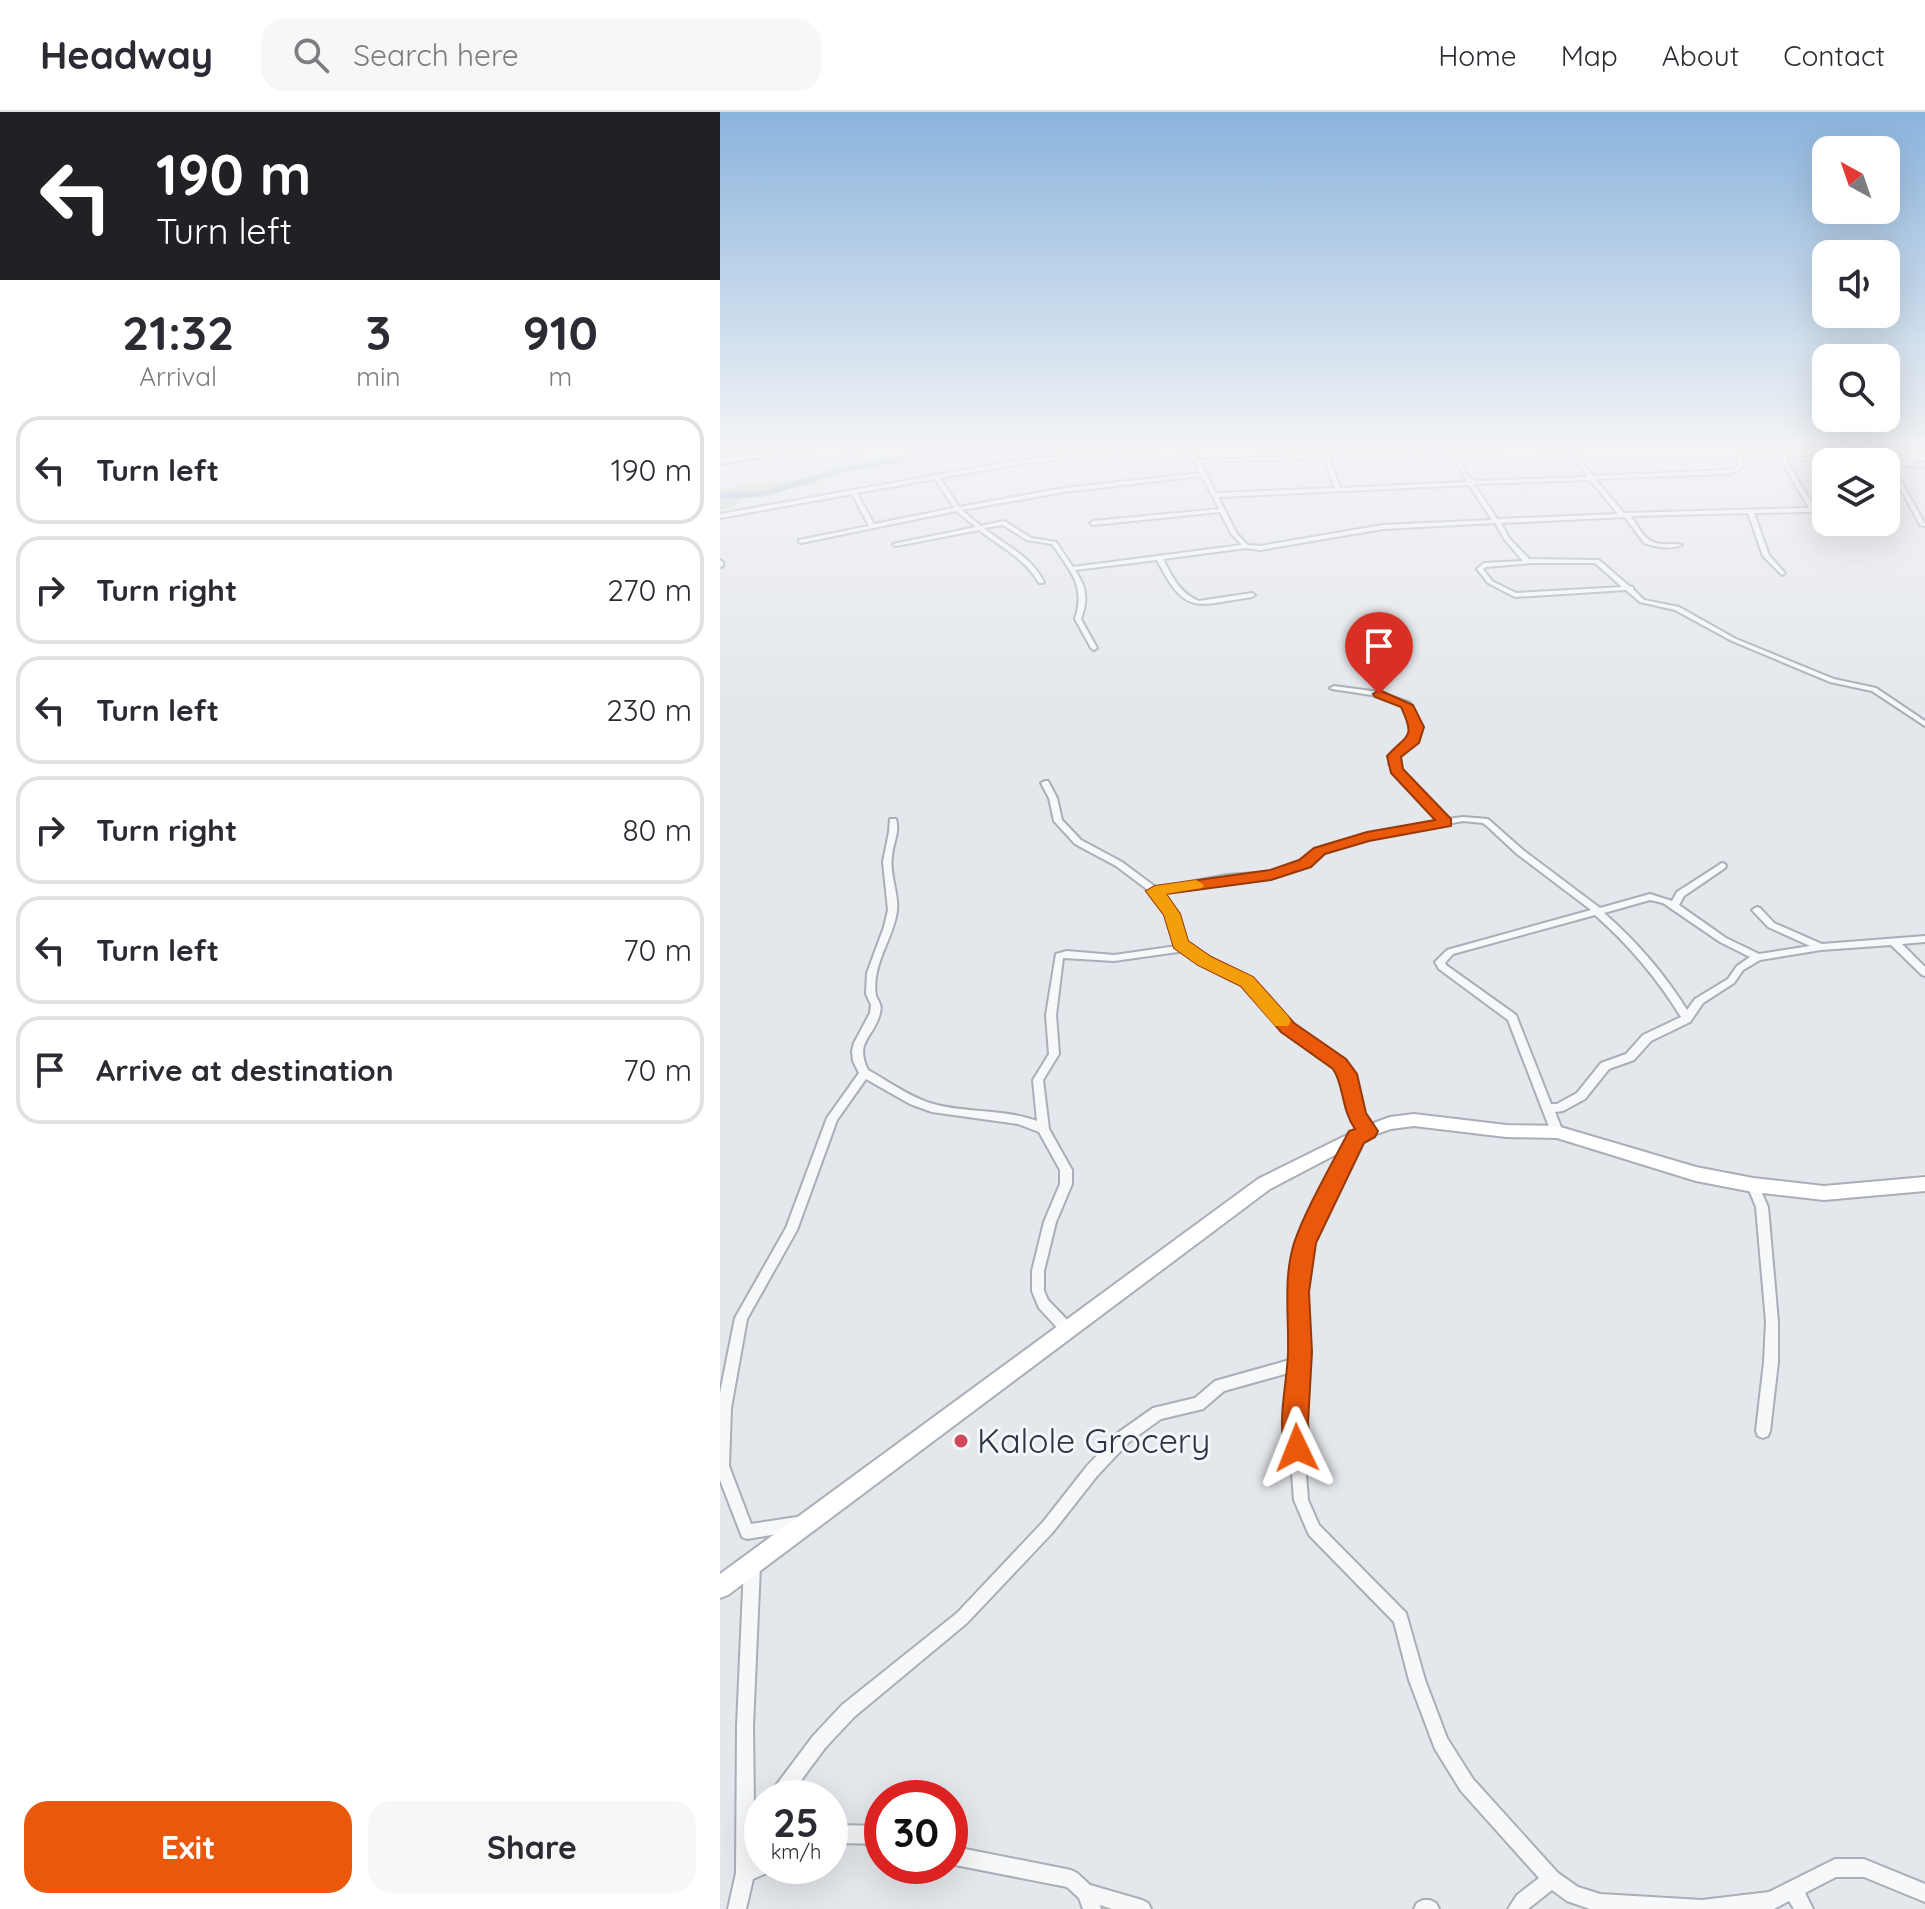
<!DOCTYPE html>
<style>
body{margin:0;font-family:Quicksand,sans-serif;background:#f7f7f7;color:#2b2b33;height:100vh;display:flex;flex-direction:column;font-size:30px;white-space:nowrap}
*{box-sizing:border-box;margin:0}
p{font-size:26px;color:#7c7c81}
.icon{flex:none;width:44px;height:44px;fill:none;stroke:currentColor;stroke-width:2;stroke-linecap:round;stroke-linejoin:round}
.map{position:relative;flex:1;overflow:hidden}
.side{display:flex;flex-direction:column;background:#fff;width:720px}
.side>*{flex:none}
.hud{background:#202124;color:#fff;overflow:hidden}
.needle{width:52px;rotate:320deg}
.tools{position:absolute;left:1092px;top:24px;display:grid;gap:16px}
.tools a{display:grid;place-items:center;width:88px;height:88px;border-radius:16px;background:#fff;box-shadow:0 8px 32px #0002;font-size:40px}
.speed{position:absolute;left:24px;top:1668px;display:flex;gap:16px;font-size:40px;font-weight:700;text-align:center}
.speed>*{display:grid;place-content:center;width:104px;height:104px;border-radius:50%;background:#fff;box-shadow:0 8px 32px #0002;line-height:1}
.speed small{font-size:20px;font-weight:400}
.speed .limit{border:12px solid #d22;background:#fff;color:#111}
.pin{position:absolute;display:grid;place-items:center;width:68px;height:68px;color:#fff;margin:-82px -34px;border-radius:50% 50% 50% 0;rotate:-45deg;box-shadow:0 0 8px #0007}
.pin .icon{rotate:45deg}
.me{position:absolute;width:88px;margin:-44px;rotate:358deg;stroke-linejoin:round;filter:drop-shadow(0 0 6px #0008)}
.turn{display:flex;align-items:center;gap:28px;height:168px;padding:0 24px;font-size:36px}
.turn .icon{width:104px;height:104px;stroke-width:2.5}
.turn b{display:block;font-size:56px;line-height:68px}
.eta{display:flex;justify-content:space-evenly;align-items:center;height:136px;text-align:center}
.eta b{font-size:48px;font-weight:700;line-height:56px}
.button{display:flex;gap:16px;margin-top:auto;padding:16px 24px}
.button a{flex:1;height:92px;border-radius:24px;background:#ea580c;color:#fff;font-size:32px;font-weight:700;line-height:92px;text-align:center}
.button a+a{background:#f7f7f7;color:#2b2b33}
ul{padding:0;list-style:none}
li{display:flex;align-items:center;gap:24px;height:108px;margin:0 16px 12px;padding:0 8px;border:4px solid #e1e1e2;border-radius:24px}
li div{flex:1}
li b{display:block;font-size:30px}
li em{font-style:normal}
header{display:flex;align-items:center;gap:48px;box-sizing:border-box;height:112px;padding:0 40px;background:#fff;border-bottom:2px solid #e1e1e2}
header strong{font-size:38px}
nav{display:flex;gap:44px;margin-inline-start:auto;font-size:28px}
.search{width:560px;height:72px;background:#f7f7f7;display:flex;align-items:center;gap:20px;box-sizing:border-box;padding:0 28px;border-radius:24px;color:#7c7c81;font-size:30px}
main{display:flex;flex:1;min-height:0}
.map>svg:first-child{display:block}
</style>
<header>
<strong>Headway</strong>
<div class="search"><svg class="icon" aria-label="search" viewBox="0 0 24 24"><circle cx="10" cy="10" r="6"/><path d="M15 15l6 6"/></svg>Search here</div>
<nav><a>Home</a><a>Map</a><a>About</a><a>Contact</a></nav>
</header>
<main>
<section class="side">
<div class="hud">
<div class="turn"><svg class="icon" aria-label="left" viewBox="0 0 24 24"><path d="M17 20v-9H6M10 6l-5 5 5 5"/></svg><div><b>190 m</b>Turn left</div></div>
</div>
<div class="eta">
<div><b>21:32</b><p>Arrival</p></div>
<div><b>3</b><p>min</p></div>
<div><b>910</b><p>m</p></div>
</div>
<ul>
<li><svg class="icon" aria-label="left" viewBox="0 0 24 24"><path d="M17 20v-9H6M10 6l-5 5 5 5"/></svg><div><b>Turn left</b></div><em>190 m</em></li>
<li><svg class="icon" aria-label="right" viewBox="0 0 24 24"><path d="M7 20v-9h11M14 6l5 5-5 5"/></svg><div><b>Turn right</b></div><em>270 m</em></li>
<li><svg class="icon" aria-label="left" viewBox="0 0 24 24"><path d="M17 20v-9H6M10 6l-5 5 5 5"/></svg><div><b>Turn left</b></div><em>230 m</em></li>
<li><svg class="icon" aria-label="right" viewBox="0 0 24 24"><path d="M7 20v-9h11M14 6l5 5-5 5"/></svg><div><b>Turn right</b></div><em>80 m</em></li>
<li><svg class="icon" aria-label="left" viewBox="0 0 24 24"><path d="M17 20v-9H6M10 6l-5 5 5 5"/></svg><div><b>Turn left</b></div><em>70 m</em></li>
<li><svg class="icon" aria-label="arrive" viewBox="0 0 24 24"><path d="M6 21V4h12l-3 4 3 4H6"/></svg><div><b>Arrive at destination</b></div><em>70 m</em></li>
</ul>
<div class="button"><a>Exit</a><a>Share</a></div>
</section>
<div class="map">
<svg width="1205" height="1797" viewBox="0 0 1205 1797">
<rect width="100%" height="100%" fill="#e4e7ec"/>
<path fill="#c9d6c5" d="M89 366 104 371 24 385 13 395 0 398V377Z"/>
<g fill="none" stroke-linecap="round" stroke-linejoin="round">
<path stroke="#9fb4cc" stroke-width="2" d="M126 336 142 348 140 354"/>
<path fill="#9fb4cc" fill-rule="evenodd" d="M329 336H343L324 344H221L130 359 42 385 0 387V381L42 379 128 353 221 338Z"/>
<defs>
<g id="street">
<path d="M420 336H436L294 353 220 366 239 395 344 376 480 361 474 349 462 336H467L478 347 484 348 778 336 734 340 750 367 757 369 868 365 854 348 823 336H830L858 346 873 364 1007 358 1015 357 1018 352 1017 345 1026 343 1148 349V350L1065 347 1095 396 1090 400 1034 401 1049 443 1065 461 1062 463 1043 444 1028 401 911 404C919 416 925 431 941 432 948 433 955 431 962 433 949 438 937 435 924 431L905 405 781 411 789 426 809 447 879 448 909 474 913 475V477L924 488 959 495 1016 527 1114 567 1156 576 1205 609V614L1152 579 1110 570 1012 529 955 498 920 490 906 478 795 485 768 471 757 457 764 451 803 449 785 428 775 411 663 417 540 438 526 436 443 447C452 464 459 481 479 489L532 481 535 483 532 485C476 493 466 505 437 448L355 458C367 476 368 488 361 507L377 536 374 538 371 536 355 507C366 473 350 459 332 432L307 428 283 413 264 416C287 435 310 443 324 470L323 471H319C305 446 280 435 259 418L176 434 173 432 256 415 236 399 81 431 79 430V428L149 414 132 382 0 406V402L294 349ZM726 340 730 342 748 370 620 376 609 345ZM1026 345 1060 347 1089 396 904 401 875 367 1007 362 1019 359 1024 352 1022 347ZM604 346 615 376 496 381 480 350ZM482 364 499 397 373 409 370 411 373 413 500 400 512 423 522 433 353 455 336 430 311 426 284 409 261 414 242 398 344 380ZM215 367 234 396 154 412 137 381ZM870 368 898 402 777 407 754 372ZM749 373 772 408 663 413 540 434 528 433 517 422 498 385ZM812 451H875L902 475 796 481 772 469 763 457 766 455Z"/>
<path d="M1168 349 1205 351V355L1172 353 1205 412V414L1200 413 1166 350H1164Z"/>
<path d="M0 448 3 450V454L0 455Z"/>
<path d="M614 574 659 580 690 591 701 615 700 624 678 645 677 652 727 707 743 705 768 707 803 738 880 796 930 782 952 789 957 780 1002 751 1005 752 1006 754 1005 756 964 784 959 793 1006 826 1039 842 1090 834 1048 815 1032 798 1037 795 1040 796 1054 811 1102 832 1205 824V830L1182 832 1205 855V864L1202 863 1171 833 1101 838 1040 848 1023 858 1014 871 983 891 970 910 931 929 914 948 889 957 865 987 843 999 835 1000 843 1020 841 1023 837 1024 833 1023 831 1020 788 908 719 857 715 850 727 838 871 798 797 742 768 715 763 711 743 709 648 727 603 741 588 753 551 766 507 769 441 781 457 802 464 830 538 874 572 912 624 949 632 962 636 988 642 1003 654 1019 652 1022C626 1024 627 971 616 955L564 918 532 878 465 839 394 849 343 846 336 903 339 942 323 968 329 1017 352 1058V1072L336 1110 324 1159V1179L328 1188 353 1214 354 1218 353 1222 348 1224 343 1222 319 1196 312 1179V1159L324 1110 340 1072V1058L319 1020 298 1012 212 1000 190 992 146 967 117 1008 77 1118 27 1207 11 1296 9 1354 31 1412 77 1405 82 1407 84 1412 82 1417 77 1419 27 1427 22 1425 0 1368V1281L15 1206 66 1116 107 1006 139 961 133 949 132 939 134 931 150 901 151 893 146 882 147 861 164 815 168 798 163 750 169 720 170 707H176C180 721 173 730 172 744 169 762 179 781 177 799 174 822 159 842 156 865 155 871 155 878 156 884 159 890 162 893 160 901 154 926 134 929 148 958 168 969 188 984 210 991 245 1002 282 996 317 1009L313 968 329 942 326 903 336 842 347 839 394 843 457 834 448 802 432 781 396 754 355 732 334 709 329 686 321 671 325 669H328L337 686 342 708 361 728 402 750 437 776 507 763 550 760 582 749 597 737 647 722 720 709 669 652 671 642 692 623 693 615 684 594 658 584 612 577 610 576ZM930 788 943 791 1000 830 1030 845 1017 854 1008 867 975 887 967 898C944 861 916 829 884 801ZM875 803C909 833 937 866 961 905L923 923 906 942 881 951 857 981 837 992H831L796 903 726 853 725 851 733 842Z"/>
<path d="M636 1021 640 1022 642 1025 610 1085 591 1131 584 1180 587 1240 582 1311 588 1388 599 1413 686 1501 705 1568 727 1626 753 1667 838 1761 858 1775 880 1782 982 1788 1049 1780 1115 1747H1144L1205 1772V1790L1144 1765H1116L1085 1781 1093 1797H1074L1069 1789 1054 1797H870L847 1789 832 1778 808 1797H788L797 1783 819 1766 741 1679 715 1637 689 1568 674 1510 589 1423 574 1388 568 1311 572 1260 504 1279 483 1297 441 1307 409 1330 377 1364 333 1420 247 1511 134 1605 105 1636 68 1686H48L51 1680 93 1624 122 1593 237 1501 323 1410 367 1354 399 1320 433 1296 475 1286 495 1269 573 1247 572 1180 579 1131 599 1084 632 1022Z"/>
<path d="M1033 1068 1037 1070 1048 1095 1058 1210V1250L1050 1319 1048 1324 1043 1326 1038 1324 1036 1319 1044 1250 1046 1210 1036 1095 1027 1073 1029 1070Z"/>
<path d="M32 1446 37 1449 40 1454 33 1614 34 1697 42 1692V1712L34 1719V1749L42 1745V1754H52L49 1760 33 1767 26 1797H8L16 1761 17 1614 24 1454 27 1449Z"/>
<path d="M117 1713 162 1714V1732L117 1731 110 1734V1716Z"/>
<path d="M230 1734 351 1758 357 1761 370 1773 422 1788 428 1791 431 1797H392L380 1793 381 1797H363L359 1786 347 1775 230 1752Z"/>
<path d="M703 1788H710L716 1791 719 1797H694L697 1791Z"/>
</g>
<path id="secondary" d="M694 1002 786 1013 837 1014 976 1055 1033 1066 1104 1074 1205 1065V1079L1104 1088 1033 1080 976 1069 837 1026 786 1025 694 1014 671 1017 653 1023 550 1077 8 1483 0 1486V1462L538 1067 643 1015 670 1005Z"/>
<path id="highway" d="M70 336H92L0 352V346Z"/>
</defs>
<use href="#street" stroke="#a9aeb7" stroke-width="4"/>
<use href="#secondary" stroke="#a9aeb7" stroke-width="4"/>
<use href="#highway" stroke="#8b94a3" stroke-width="4"/>
<use href="#street" fill="#f7f8fa" fill-rule="evenodd"/>
<use href="#secondary" fill="#fff" fill-rule="evenodd"/>
<use href="#highway" fill="#fff" fill-rule="evenodd"/>
</g>
<linearGradient id="sky" x2="0" y2="1"><stop stop-color="#8bb4dd"/><stop offset="0.57" stop-color="#f3f4f6"/><stop offset="1" stop-color="#f3f4f6" stop-opacity="0"/></linearGradient>
<rect width="1205" height="588" fill="url(#sky)"/>
<path fill="#ea580c" stroke="#983908" stroke-width="2" d="M659 578 693 593 704 615 699 631 681 645 683 657 731 707V714L649 729 605 742 591 755 551 768 446 782 460 802 468 829 491 845 533 865 574 911 626 947 637 962 646 1001 658 1019 655 1025 644 1031 596 1131 589 1180 592 1240 588 1311 590 1336 586 1345 577 1349 568 1345C555 1314 567 1275 568 1241 569 1204 563 1167 574 1131 586 1096 612 1052 629 1019L635 1017C621 997 624 973 613 957L561 920 521 874 478 853 454 836 444 803 426 779 435 774 550 758 579 748 594 736 647 720 715 708 671 661 667 644C687 622 696 627 681 595L655 585 653 582Z"/>
<path fill="#f59e0b" d="M476 768 484 773 482 776 446 782 460 802 468 829 491 845 533 865 568 904 571 909 568 914H555L521 874 478 853 454 836 444 803 426 779 435 774Z"/>
<circle fill="#d1495b" stroke="#f4f6f9" stroke-width="3" cx="241" cy="1329" r="8"/>
<g text-anchor="middle" stroke-width="6" stroke-linejoin="round" paint-order="stroke">
<g font-size="34" fill="#2b3445" stroke="#f4f6f9" text-anchor="start">
<text x="257" y="1341">Kalole Grocery</text>
</g>
</g>
</svg>
<div class="tools">
<a><svg class="needle" viewBox="-14 -14 28 28"><path d="M0-13l5 13h-10z" fill="#e53935"/><path d="M0 13l5-13h-10z" fill="#7c7c81"/></svg></a>
<a><svg class="icon" aria-label="sound" viewBox="0 0 24 24"><path d="M4 9h4l5-4v14l-5-4H4zM17 9q2 3 0 6"/></svg></a>
<a><svg class="icon" aria-label="search" viewBox="0 0 24 24"><circle cx="10" cy="10" r="6"/><path d="M15 15l6 6"/></svg></a>
<a><svg class="icon" aria-label="layers" viewBox="0 0 24 24"><path d="M12 4l9 5-9 5-9-5zM3 14l9 5 9-5"/></svg></a>
</div>
<div class="speed"><div>25<small>km/h</small></div><div class="limit">30</div></div>
<div class="pin" style="left:659px;top:582px;background:#d93025"><svg class="icon" aria-label="arrive" viewBox="0 0 24 24"><path d="M6 21V4h12l-3 4 3 4H6"/></svg></div>
<svg class="me" style="left:577px;top:1336px" viewBox="-20 -20 40 40"><path d="M0-17L14 15 0 8-14 15z" fill="#ea580c" stroke="#fff" stroke-width="4"/></svg>
</div>
</main>
